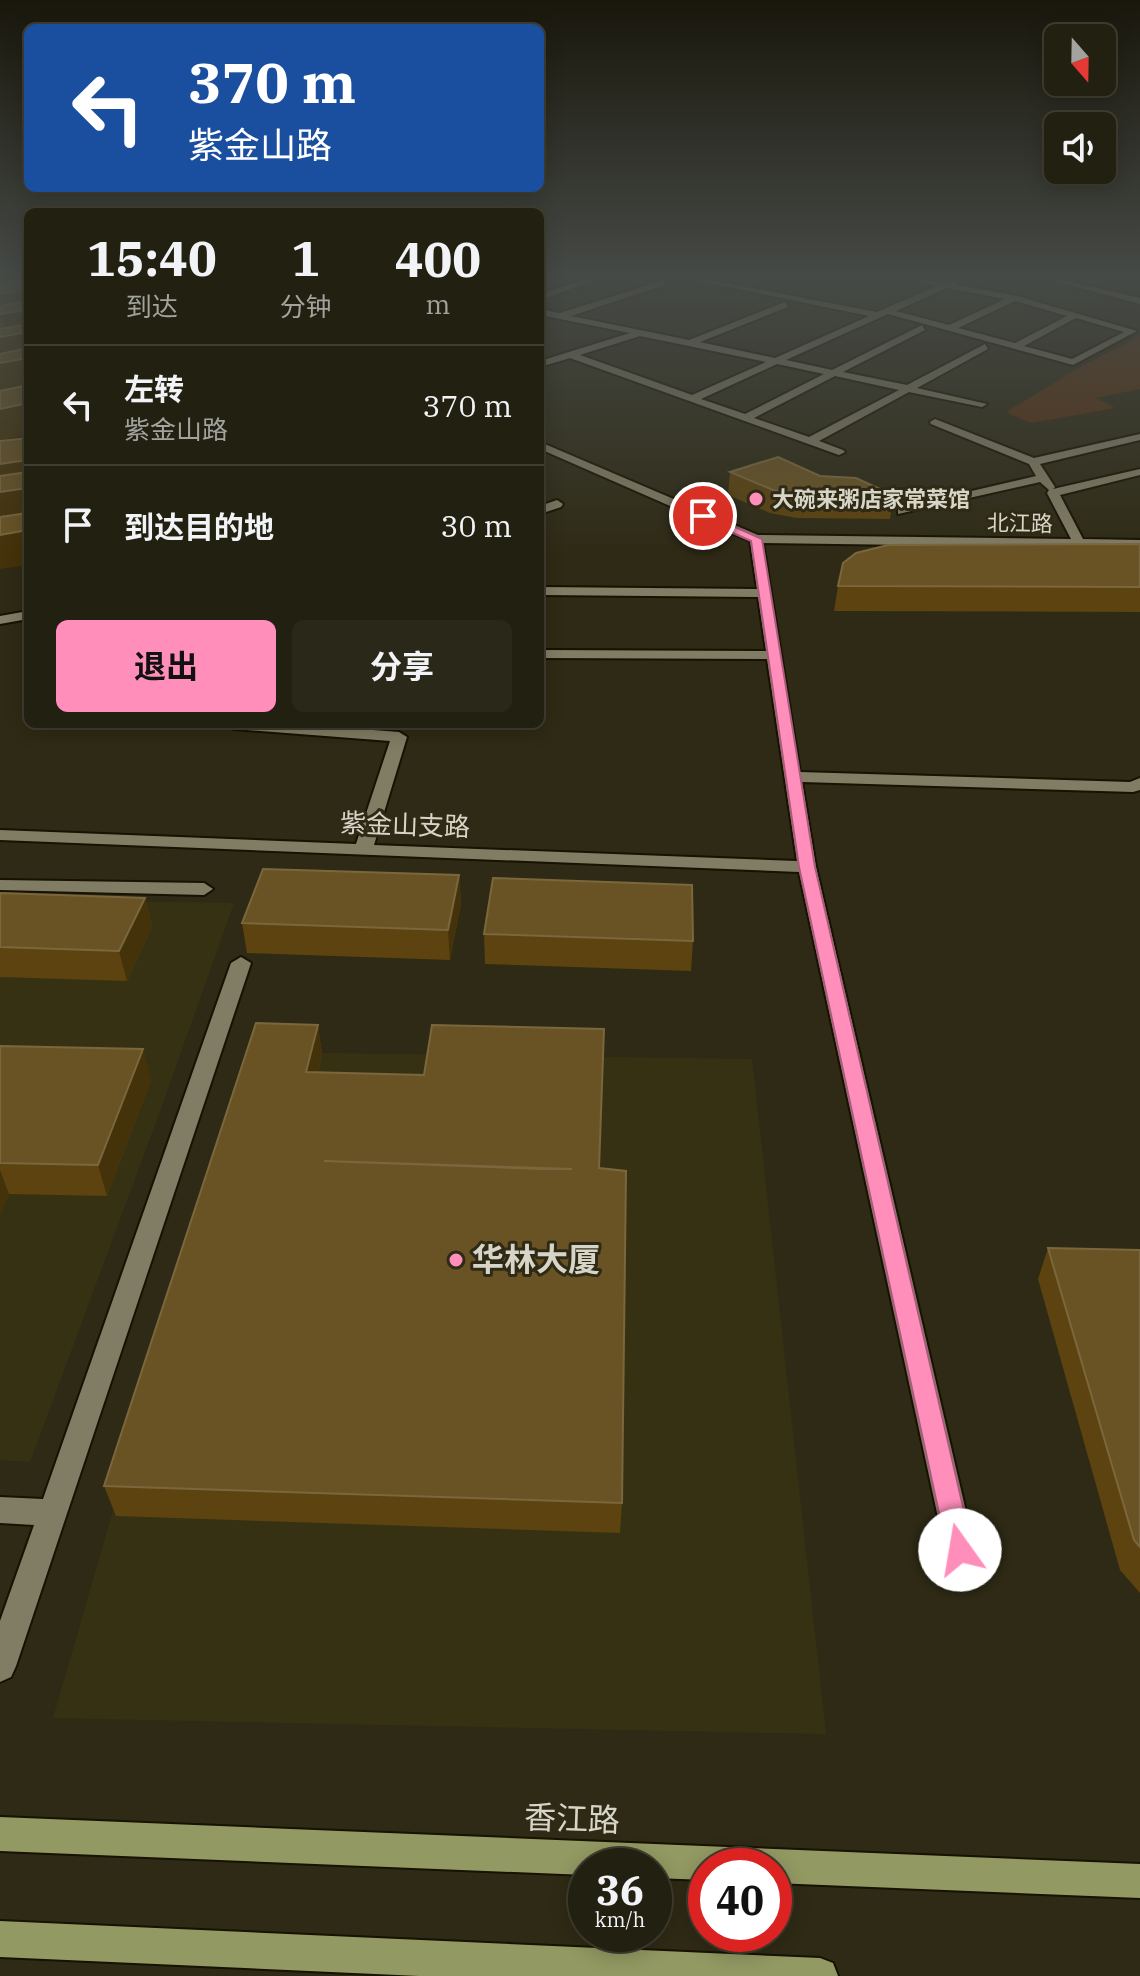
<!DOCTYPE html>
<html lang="zh">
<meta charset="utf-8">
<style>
body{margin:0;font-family:"IBM Plex Serif","Noto Sans SC",serif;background:#2a2819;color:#f1f3f6;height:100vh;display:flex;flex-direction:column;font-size:30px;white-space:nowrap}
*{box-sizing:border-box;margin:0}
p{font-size:26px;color:#a2a39f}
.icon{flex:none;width:44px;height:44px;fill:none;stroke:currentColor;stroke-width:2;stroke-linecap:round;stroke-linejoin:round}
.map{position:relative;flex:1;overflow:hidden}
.details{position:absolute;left:24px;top:208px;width:520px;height:520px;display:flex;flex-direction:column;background:#222010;border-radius:12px;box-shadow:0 4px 20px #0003,0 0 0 2px #3f3e30}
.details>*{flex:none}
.hud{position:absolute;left:24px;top:24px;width:520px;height:168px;border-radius:12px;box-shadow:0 4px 20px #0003,0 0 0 2px #3f3e30;background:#1a4fa0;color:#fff;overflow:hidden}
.needle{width:52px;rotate:160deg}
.tools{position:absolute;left:1044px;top:24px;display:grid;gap:16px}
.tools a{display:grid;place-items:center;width:72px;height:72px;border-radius:12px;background:#222010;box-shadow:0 4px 20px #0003,0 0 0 2px #3f3e30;font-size:40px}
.speed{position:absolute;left:568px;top:1848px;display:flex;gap:16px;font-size:40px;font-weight:700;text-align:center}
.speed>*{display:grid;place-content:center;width:104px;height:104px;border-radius:50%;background:#222010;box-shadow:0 4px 20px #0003,0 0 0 2px #3f3e30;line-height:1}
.speed small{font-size:20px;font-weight:400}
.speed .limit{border:12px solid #d22;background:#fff;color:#111}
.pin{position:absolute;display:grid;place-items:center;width:68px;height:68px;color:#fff;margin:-34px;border:4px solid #fff;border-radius:50%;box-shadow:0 2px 8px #0007}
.me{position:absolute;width:88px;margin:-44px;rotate:347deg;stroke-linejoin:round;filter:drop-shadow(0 0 6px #0008)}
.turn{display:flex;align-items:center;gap:28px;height:168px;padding:0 32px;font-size:36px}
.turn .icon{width:104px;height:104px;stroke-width:2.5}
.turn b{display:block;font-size:56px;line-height:68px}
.eta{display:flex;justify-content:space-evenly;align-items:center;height:136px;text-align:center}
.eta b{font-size:48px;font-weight:700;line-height:56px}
.cta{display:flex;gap:16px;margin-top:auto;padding:16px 32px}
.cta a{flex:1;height:92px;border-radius:12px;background:#ff8ebb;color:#111;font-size:32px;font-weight:700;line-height:92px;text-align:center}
.cta a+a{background:#2a2819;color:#f1f3f6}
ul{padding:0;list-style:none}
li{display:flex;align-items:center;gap:24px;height:120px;padding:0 32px;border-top:2px solid #3f3e30}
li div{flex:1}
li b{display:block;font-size:30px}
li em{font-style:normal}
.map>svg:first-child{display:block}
</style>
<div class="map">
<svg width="1140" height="1976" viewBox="0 0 1140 1976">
<rect width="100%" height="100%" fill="#2e2a15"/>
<g fill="#373114">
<path d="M0 899 234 903 160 1111 30 1462 0 1460Z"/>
<path d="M246 1052 752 1059 826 1734 53 1718Z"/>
</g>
<path fill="#573010" d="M1140 336V389L1096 398 1115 408 1031 423 1006 412 1077 369Z"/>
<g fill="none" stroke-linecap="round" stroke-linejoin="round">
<defs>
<g id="minor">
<path d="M16 279H28V281L0 286V282Z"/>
<path d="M587 279H598L540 300V294Z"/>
<path d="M690 279H705L877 312 937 286 911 279 945 282 963 279 954 284 1017 296 1137 331 1073 365 888 314 786 360 832 370 922 325 925 330 843 372 907 385 985 344 988 349 917 388 987 404 982 407 909 392 819 441 843 450 845 452 839 455 570 358 540 367V361L630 333 540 315V309L560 313 664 280 667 284 571 316 689 340 785 302 788 307 700 342 775 358 869 316ZM947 288 1005 299 949 325 896 311ZM1015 301 1067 316 1015 343 958 328ZM1076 318 1124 332 1072 359 1024 346ZM640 336 766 362 692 395 580 355ZM777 364 824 374 745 414 701 399ZM835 376 899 390 809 437 754 418Z"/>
<path d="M1047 279H1059L1140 298V304Z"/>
<path d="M935 419 1034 458 1140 434V440L1040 464 1055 487 1053 489 1140 469V475L1060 495 1083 539 1140 540V548L763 543 800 772 1130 782 1140 778V790L1133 792 802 782 816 867 975 1550 970 1560 960 1564 950 1560 945 1550 799 872 0 840V830L356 844 390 741 234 729 226 724H294L399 732 407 737 374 845 797 861 767 659 540 658V650L766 651 758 597 540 595V587L757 589 750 541 540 449V442L758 535 1071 539 1047 493 1049 490 1040 482 898 514V508L1036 476 1029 464 931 424 930 422Z"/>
<path d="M557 500 563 504 561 507 540 514V506Z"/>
<path d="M28 611V619L0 624V616Z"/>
<path d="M0 880 204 883 213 889 204 895 0 890Z"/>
<path d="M241 957 251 963 16 1666 11 1677 0 1682V1621L34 1525 0 1523V1497L43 1499 231 963Z"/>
</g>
<g id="major">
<path d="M0 1817 1140 1864V1898L774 1883V1866H706V1880L654 1878V1866H586V1875L0 1851Z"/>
<path d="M0 1921 820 1958 833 1963 838 1976H419L0 1957Z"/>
</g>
</defs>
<use href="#minor" stroke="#171201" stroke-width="4"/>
<use href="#major" stroke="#171201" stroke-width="4"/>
<use href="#minor" fill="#817c64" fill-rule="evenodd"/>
<use href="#major" fill="#929962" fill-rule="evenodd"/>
</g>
<g fill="#5c4310">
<path d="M0 279 11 284 23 282 22 279H28V434L0 440Z"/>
<path d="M730 472 820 476 893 495 890 519 797 518 770 513 728 495Z"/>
<path d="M1140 544V612L834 611 838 586Z"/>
<path d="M459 875 461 904 450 960 247 953 242 923Z"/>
<path d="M0 893 145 898 152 927 127 981 0 977Z"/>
<path d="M484 934 693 941 691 971 485 964Z"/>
<path d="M318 1025 322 1055 318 1073 599 1168 622 1503 620 1533 116 1516 104 1486Z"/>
<path d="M0 1046 151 1080 107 1196 9 1194 0 1214Z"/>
<path d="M1048 1248 1140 1250V1593L1120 1570 1038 1279Z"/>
</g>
<g fill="#44320a">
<path d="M0 279H10L13 291 28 288V386L0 392V337L6 336 1 315 0 314Z"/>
<path d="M28 403V434L0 440V409Z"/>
<path d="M0 452 28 460V521L0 525Z"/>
<path d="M28 530V565L0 569V535Z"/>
<path d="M459 875 461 904 450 960 448 930Z"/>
<path d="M145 898 152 927 127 981 119 951Z"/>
<path d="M318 1025 322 1055 311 1103 306 1072Z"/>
<path d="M143 1049 151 1080 107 1196 98 1165Z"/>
<path d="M0 1170 9 1194 0 1214Z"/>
</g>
<g fill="#695324" stroke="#7b673d" stroke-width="2" fill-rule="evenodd">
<path d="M28 281V288L0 294V286Z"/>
<path d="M28 301V310L0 314V306Z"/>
<path d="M28 324V332L0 337V329Z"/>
<path d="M28 348V358L0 363V354Z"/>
<path d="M28 385V403L0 409V391Z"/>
<path d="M28 438V460L0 464V441Z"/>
<path d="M778 457 820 476 856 478 893 495 799 494 773 490 730 472Z"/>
<path d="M28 472V488L0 492V476Z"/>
<path d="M28 513V530L0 535V517Z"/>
<path d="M1140 544V587L838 586 843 563 856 553 888 545Z"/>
<path d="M263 869 459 875 448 930 242 923Z"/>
<path d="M493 878 692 885 693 941 484 934Z"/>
<path d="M0 893 145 898 119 951 0 947Z"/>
<path d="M256 1023 318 1025 306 1072 424 1075 432 1025 604 1029 599 1168 626 1171 622 1503 104 1486ZM324 1161 572 1169H541Z"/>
<path d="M0 1046 143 1049 98 1165 0 1163Z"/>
<path d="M1048 1248 1140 1250V1547L1134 1540Z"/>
</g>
<linearGradient id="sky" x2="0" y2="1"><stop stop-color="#19170c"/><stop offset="0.5" stop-color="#464a46"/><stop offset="1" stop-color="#464a46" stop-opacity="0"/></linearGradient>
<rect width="1140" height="555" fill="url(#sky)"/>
<path fill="#ff8ebb" stroke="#a65c7a" stroke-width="2" d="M699 514H706L762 539 815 867 973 1550 969 1559 960 1563 951 1559 947 1550 799 867 751 541 699 518Z"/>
<g fill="#ff8ebb" stroke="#2e2a15" stroke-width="3">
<circle cx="756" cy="499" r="8"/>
<circle cx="456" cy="1260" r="8"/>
</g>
<g text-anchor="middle" stroke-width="6" stroke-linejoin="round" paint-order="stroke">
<g font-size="22" font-weight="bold" fill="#d7d5c8" stroke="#2e2a15" text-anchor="start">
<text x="772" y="507">大碗来粥店家常菜馆</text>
</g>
<g font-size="22" fill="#d7d5c8" stroke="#2e2a15">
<text transform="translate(1020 523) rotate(1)" y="8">北江路</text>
</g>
<g font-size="26" fill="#d7d5c8" stroke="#2e2a15">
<text transform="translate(405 825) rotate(2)" y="9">紫金山支路</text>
</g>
<g font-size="32" font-weight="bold" fill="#d7d5c8" stroke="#2e2a15" text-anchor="start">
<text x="472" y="1271">华林大厦</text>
</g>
<g font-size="32" fill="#d7d5c8" stroke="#2e2a15">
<text transform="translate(572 1819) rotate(2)" y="11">香江路</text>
</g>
</g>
</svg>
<div class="tools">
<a><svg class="needle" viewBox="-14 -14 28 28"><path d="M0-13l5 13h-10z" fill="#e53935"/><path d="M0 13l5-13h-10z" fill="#a2a39f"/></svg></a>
<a><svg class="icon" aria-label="sound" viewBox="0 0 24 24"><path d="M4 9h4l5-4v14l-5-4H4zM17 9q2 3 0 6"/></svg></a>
</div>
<div class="speed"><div>36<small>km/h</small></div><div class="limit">40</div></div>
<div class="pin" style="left:703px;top:516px;background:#d93025"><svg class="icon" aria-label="arrive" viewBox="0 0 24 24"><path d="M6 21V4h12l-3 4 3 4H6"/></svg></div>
<svg class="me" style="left:960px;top:1550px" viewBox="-20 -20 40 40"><circle r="19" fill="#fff"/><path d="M0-13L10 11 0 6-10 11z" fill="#ff8ebb"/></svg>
<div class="hud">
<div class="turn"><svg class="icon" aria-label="left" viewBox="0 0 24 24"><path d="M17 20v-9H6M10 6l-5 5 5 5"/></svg><div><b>370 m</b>紫金山路</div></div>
</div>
<section class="details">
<div class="eta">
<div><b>15:40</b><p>到达</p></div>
<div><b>1</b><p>分钟</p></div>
<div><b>400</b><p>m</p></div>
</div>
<ul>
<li><svg class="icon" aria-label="left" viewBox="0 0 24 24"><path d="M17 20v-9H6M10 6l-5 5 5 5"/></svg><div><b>左转</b><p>紫金山路</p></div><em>370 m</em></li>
<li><svg class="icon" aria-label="arrive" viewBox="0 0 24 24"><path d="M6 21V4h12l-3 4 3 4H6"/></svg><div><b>到达目的地</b></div><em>30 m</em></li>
</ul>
<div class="cta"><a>退出</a><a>分享</a></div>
</section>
</div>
